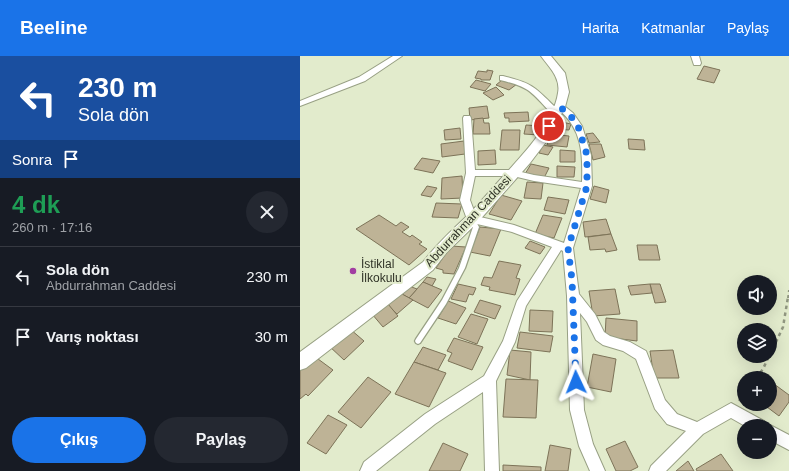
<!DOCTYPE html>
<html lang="tr">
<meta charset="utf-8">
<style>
body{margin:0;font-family:Helvetica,sans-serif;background:#242831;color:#f1f3f6;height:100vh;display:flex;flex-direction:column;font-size:15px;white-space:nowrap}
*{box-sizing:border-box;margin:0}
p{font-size:13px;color:#9ea1a6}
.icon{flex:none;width:22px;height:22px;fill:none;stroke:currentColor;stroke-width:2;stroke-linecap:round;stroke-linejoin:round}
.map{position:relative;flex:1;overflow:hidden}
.panel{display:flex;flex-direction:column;background:#171b24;width:300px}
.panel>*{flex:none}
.top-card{background:#1a4fa0;color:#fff;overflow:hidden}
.tools{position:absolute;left:437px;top:219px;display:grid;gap:8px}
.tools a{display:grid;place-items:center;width:40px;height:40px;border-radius:50%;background:#171b24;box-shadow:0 4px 16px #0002;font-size:20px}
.pin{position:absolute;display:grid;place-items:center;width:34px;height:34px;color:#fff;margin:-17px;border:2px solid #fff;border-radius:50%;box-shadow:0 1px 4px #0007}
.me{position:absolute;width:44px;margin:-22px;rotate:358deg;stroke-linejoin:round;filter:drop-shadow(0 0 3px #0008)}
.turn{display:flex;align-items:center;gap:14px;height:84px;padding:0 12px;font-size:18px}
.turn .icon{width:52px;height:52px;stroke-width:2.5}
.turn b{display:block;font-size:28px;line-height:34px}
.then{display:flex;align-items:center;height:38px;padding:0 12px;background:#0003;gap:8px;font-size:15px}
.round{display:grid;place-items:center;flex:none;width:42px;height:42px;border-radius:21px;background:#242831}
.headline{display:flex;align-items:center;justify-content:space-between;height:68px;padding:0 12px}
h1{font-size:24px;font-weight:600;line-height:30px;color:#1e9e55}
.cta{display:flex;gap:8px;margin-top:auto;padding:8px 12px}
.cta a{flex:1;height:46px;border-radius:24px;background:#1a73e8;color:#fff;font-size:16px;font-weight:600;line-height:46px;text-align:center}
.cta a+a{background:#242831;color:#f1f3f6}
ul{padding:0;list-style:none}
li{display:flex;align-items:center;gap:12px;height:60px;padding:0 12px;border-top:1px solid #363941}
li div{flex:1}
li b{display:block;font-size:15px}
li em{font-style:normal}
header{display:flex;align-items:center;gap:24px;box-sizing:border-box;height:56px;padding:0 20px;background:#1a73e8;color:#fff}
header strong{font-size:19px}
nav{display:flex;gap:22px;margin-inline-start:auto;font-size:14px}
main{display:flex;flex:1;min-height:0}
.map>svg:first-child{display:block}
</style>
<header>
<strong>Beeline</strong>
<nav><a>Harita</a><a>Katmanlar</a><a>Paylaş</a></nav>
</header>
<main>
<section class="panel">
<div class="top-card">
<div class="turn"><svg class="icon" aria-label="left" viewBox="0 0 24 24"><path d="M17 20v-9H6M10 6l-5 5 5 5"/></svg><div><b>230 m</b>Sola dön</div></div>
<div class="then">Sonra<svg class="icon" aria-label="arrive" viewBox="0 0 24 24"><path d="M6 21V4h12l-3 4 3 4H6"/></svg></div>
</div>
<div class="headline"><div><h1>4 dk</h1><p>260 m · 17:16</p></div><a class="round"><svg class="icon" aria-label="close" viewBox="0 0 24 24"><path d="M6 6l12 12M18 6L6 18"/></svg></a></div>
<ul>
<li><svg class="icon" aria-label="left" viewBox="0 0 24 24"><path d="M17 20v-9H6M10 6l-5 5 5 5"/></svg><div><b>Sola dön</b><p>Abdurrahman Caddesi</p></div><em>230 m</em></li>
<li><svg class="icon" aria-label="arrive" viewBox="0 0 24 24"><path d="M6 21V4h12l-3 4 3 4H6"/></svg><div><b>Varış noktası</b></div><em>30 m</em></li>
</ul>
<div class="cta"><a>Çıkış</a><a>Paylaş</a></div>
</section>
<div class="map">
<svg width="489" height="415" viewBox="0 0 489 415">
<rect width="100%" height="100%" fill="#e2ebcc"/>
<g fill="#beb396" stroke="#7d7358">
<path d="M404 10 420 14 414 27 397 23Z"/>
<path d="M187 14 193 15 190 24H181V23L175 22 178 15 187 16Z"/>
<path d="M176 24 191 28 185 35 170 31Z"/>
<path d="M202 24 217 28 209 34 196 29Z"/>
<path d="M196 31 204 39 193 44 183 37Z"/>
<path d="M187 50 189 62 170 64 169 52Z"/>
<path d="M228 56 229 65 209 66V62H205L204 57Z"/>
<path d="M183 62 184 67H189L190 78H173L174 63Z"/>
<path d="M257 65 271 68 269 74 254 73Z"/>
<path d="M226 69 241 70 239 79 224 78Z"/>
<path d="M160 72 161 83 145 84 144 74Z"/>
<path d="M202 74H220L219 94H200Z"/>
<path d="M293 77 300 86 289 87 286 78Z"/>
<path d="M250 78 269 80 267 91 247 89Z"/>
<path d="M328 83 344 84 345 94 329 93Z"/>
<path d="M164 85 165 98 142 101 141 88Z"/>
<path d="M289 88H301L305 101 293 104Z"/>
<path d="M243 89 253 91 248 99 239 97Z"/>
<path d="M195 94 196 108 178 109V95Z"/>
<path d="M260 94 275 95V106H260Z"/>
<path d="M122 102 140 105 133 117 114 113Z"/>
<path d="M231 108 249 112 244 122 225 118Z"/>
<path d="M257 110 275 111 274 121H257Z"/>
<path d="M162 120 163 142 141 143 142 122Z"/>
<path d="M227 126 243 127 241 143 224 142Z"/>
<path d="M127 130 137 132 131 141 121 139Z"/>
<path d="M294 130 309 134 306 147 290 143Z"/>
<path d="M201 139 222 145 211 164 189 158Z"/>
<path d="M248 141 269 144 265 158 244 154Z"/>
<path d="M136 147 162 148 158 162 132 161Z"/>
<path d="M79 159 96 170 101 166 109 171 102 176 110 181 112 179 122 186 119 188 127 193 109 209 56 173Z"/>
<path d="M243 159 262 162 254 182 235 178Z"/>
<path d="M306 163 311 178 285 181 283 166Z"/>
<path d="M180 171 201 173 190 200 170 196Z"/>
<path d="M311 178 317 194 306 196 305 193 290 194 288 181Z"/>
<path d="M230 185 245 191 240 198 225 192Z"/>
<path d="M337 189H357L360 204H339Z"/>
<path d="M151 190 166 191 154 218 143 217V214L136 212Z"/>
<path d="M199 205 221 209 216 222 220 223 215 239 189 234 190 231 181 229 184 221 192 222Z"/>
<path d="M127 221 136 223 132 230 123 226Z"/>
<path d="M123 226 142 234 128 252 109 242Z"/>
<path d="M158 228 176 232 173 239 169 238 166 246 151 243Z"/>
<path d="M350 228H360L366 246 355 247Z"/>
<path d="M350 228 352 237 331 239 328 230Z"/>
<path d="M109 230 117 233 109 242 102 238Z"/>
<path d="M315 233 320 258 293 260 289 235Z"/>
<path d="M102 238 113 244 97 258 86 247Z"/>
<path d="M180 244 201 250 195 263 174 256Z"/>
<path d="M148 245 166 252 156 268 138 262Z"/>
<path d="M88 248 98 260 83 271 72 258Z"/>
<path d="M230 254 253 255 252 276 229 275Z"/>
<path d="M171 258 188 263 177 288 158 281Z"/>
<path d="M306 262 337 265V285L305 281Z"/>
<path d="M50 273 64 285 44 304 28 289Z"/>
<path d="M220 276 253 280 250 296 217 292Z"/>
<path d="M154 282 183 291 172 314 148 305 152 297 147 295Z"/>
<path d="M123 291 146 299 138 314 114 306Z"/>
<path d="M210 294 231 296 230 324 207 319Z"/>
<path d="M373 294 379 322H354L350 295Z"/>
<path d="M293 298 316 303 311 336 287 331Z"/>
<path d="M14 300 33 314 8 340 6 338 0 343V315Z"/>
<path d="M114 306 146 317 129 351 95 338Z"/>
<path d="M68 321 91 336 61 372 38 356Z"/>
<path d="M206 323 238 324 236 362 203 361Z"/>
<path d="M470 325 489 339V346L479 360 463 348H470Z"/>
<path d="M28 359 47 369 26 398 7 387Z"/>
<path d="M325 385 338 411 330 415H316L306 393Z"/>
<path d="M143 387 168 398 160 415H129Z"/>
<path d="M250 389 271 393 268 415H245Z"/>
<path d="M421 398 433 415H397L396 413Z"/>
<path d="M388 405 394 415H376Z"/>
<path d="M203 409 241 411V415H203Z"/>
</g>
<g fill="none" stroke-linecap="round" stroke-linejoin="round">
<defs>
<path id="lane" d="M172 161 174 162 179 171 165 212 146 248 120 287 118 288 116 287 115 285 116 283 142 244 159 212 173 171 169 163Z"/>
<g id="street">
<path d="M93 0H102L65 25 0 50V45L59 21Z"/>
<path d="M391 0H399L401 7 400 9H394Z"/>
<path d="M200 20H203C231 27 234 30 254 50L263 49 273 57 282 70 291 99 292 130 273 192 279 238 295 258 304 276 310 280 330 286 346 295 365 344 377 358 397 366 431 347 464 365 466 370H445L431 362 403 378 366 415H349L351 410 386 375 367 368 355 353 336 303 323 295 303 289 296 284 287 266 280 257 284 354 293 388 305 415H290L279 390 270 354 267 240 263 195 261 194 226 250 215 286 196 325 199 415H185L183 336 135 368 76 415H60L64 406 125 358 184 320 203 285 217 245 252 191 212 176 168 166 160 144 166 117 163 62 164 60H170L171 62 175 114H213L234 119 282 126C283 98 282 73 259 54L249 55C230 34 228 31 200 24ZM175 120H213L234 125 281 132 264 187 214 169 176 160 170 144Z"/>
<path d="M470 369 489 379V394L470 384V370H467Z"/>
</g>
<path id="secondary" d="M241 0H251L265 17 269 36 265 51 249 82 230 107 177 167 147 196 133 214 6 312 0 314V296L123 206C136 189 151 175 167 160 181 146 194 130 208 115 226 95 254 65 258 37 261 22 249 11 241 0Z"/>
</defs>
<use href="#lane" stroke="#98a084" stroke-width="2.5"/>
<use href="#street" stroke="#98a084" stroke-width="2"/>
<use href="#secondary" stroke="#98a084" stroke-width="2"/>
<path stroke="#909680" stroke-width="2" stroke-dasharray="3 3" stroke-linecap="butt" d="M488 242 489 234"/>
<g stroke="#909680" stroke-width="2.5" stroke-dasharray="3.5 3.5" stroke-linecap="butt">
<path d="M470 299 483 271 488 241"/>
<path d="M456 322 463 313 469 300"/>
<path d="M439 345 444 338"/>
</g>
<use href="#lane" fill="#fff" fill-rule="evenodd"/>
<use href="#street" fill="#fff" fill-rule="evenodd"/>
<use href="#secondary" fill="#fff" fill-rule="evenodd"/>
</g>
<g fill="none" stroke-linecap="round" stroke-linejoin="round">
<path stroke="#1a73e8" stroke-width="7" stroke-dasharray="0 12.6" d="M249 70 260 51 270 59 278 70 287 99V130L268 192 272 224 276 326"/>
</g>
<circle fill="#a23da2" stroke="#e2ebcc" stroke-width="1.5" cx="53" cy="215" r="4"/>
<g text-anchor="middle" stroke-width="4" stroke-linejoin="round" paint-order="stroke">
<g font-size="12" fill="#303327" stroke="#e2ebcc">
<text transform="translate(168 165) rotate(-47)" y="4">Abdurrahman Caddesi</text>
</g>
<g font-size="12" fill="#303327" stroke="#e2ebcc" text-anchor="start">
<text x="61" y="212">İstiklal<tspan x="61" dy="14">İlkokulu</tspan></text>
</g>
</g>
</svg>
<div class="tools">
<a><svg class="icon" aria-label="sound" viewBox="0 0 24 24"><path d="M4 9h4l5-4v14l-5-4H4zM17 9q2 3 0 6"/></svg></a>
<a><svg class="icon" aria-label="layers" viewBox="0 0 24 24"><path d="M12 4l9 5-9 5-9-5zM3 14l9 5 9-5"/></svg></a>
<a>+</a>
<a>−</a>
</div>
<div class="pin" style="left:249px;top:70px;background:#d93025"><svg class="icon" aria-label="arrive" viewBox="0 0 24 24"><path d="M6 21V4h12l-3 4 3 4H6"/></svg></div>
<svg class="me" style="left:276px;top:326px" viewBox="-20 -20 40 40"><path d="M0-17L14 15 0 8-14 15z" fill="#1a73e8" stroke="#fff" stroke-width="4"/></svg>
</div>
</main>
